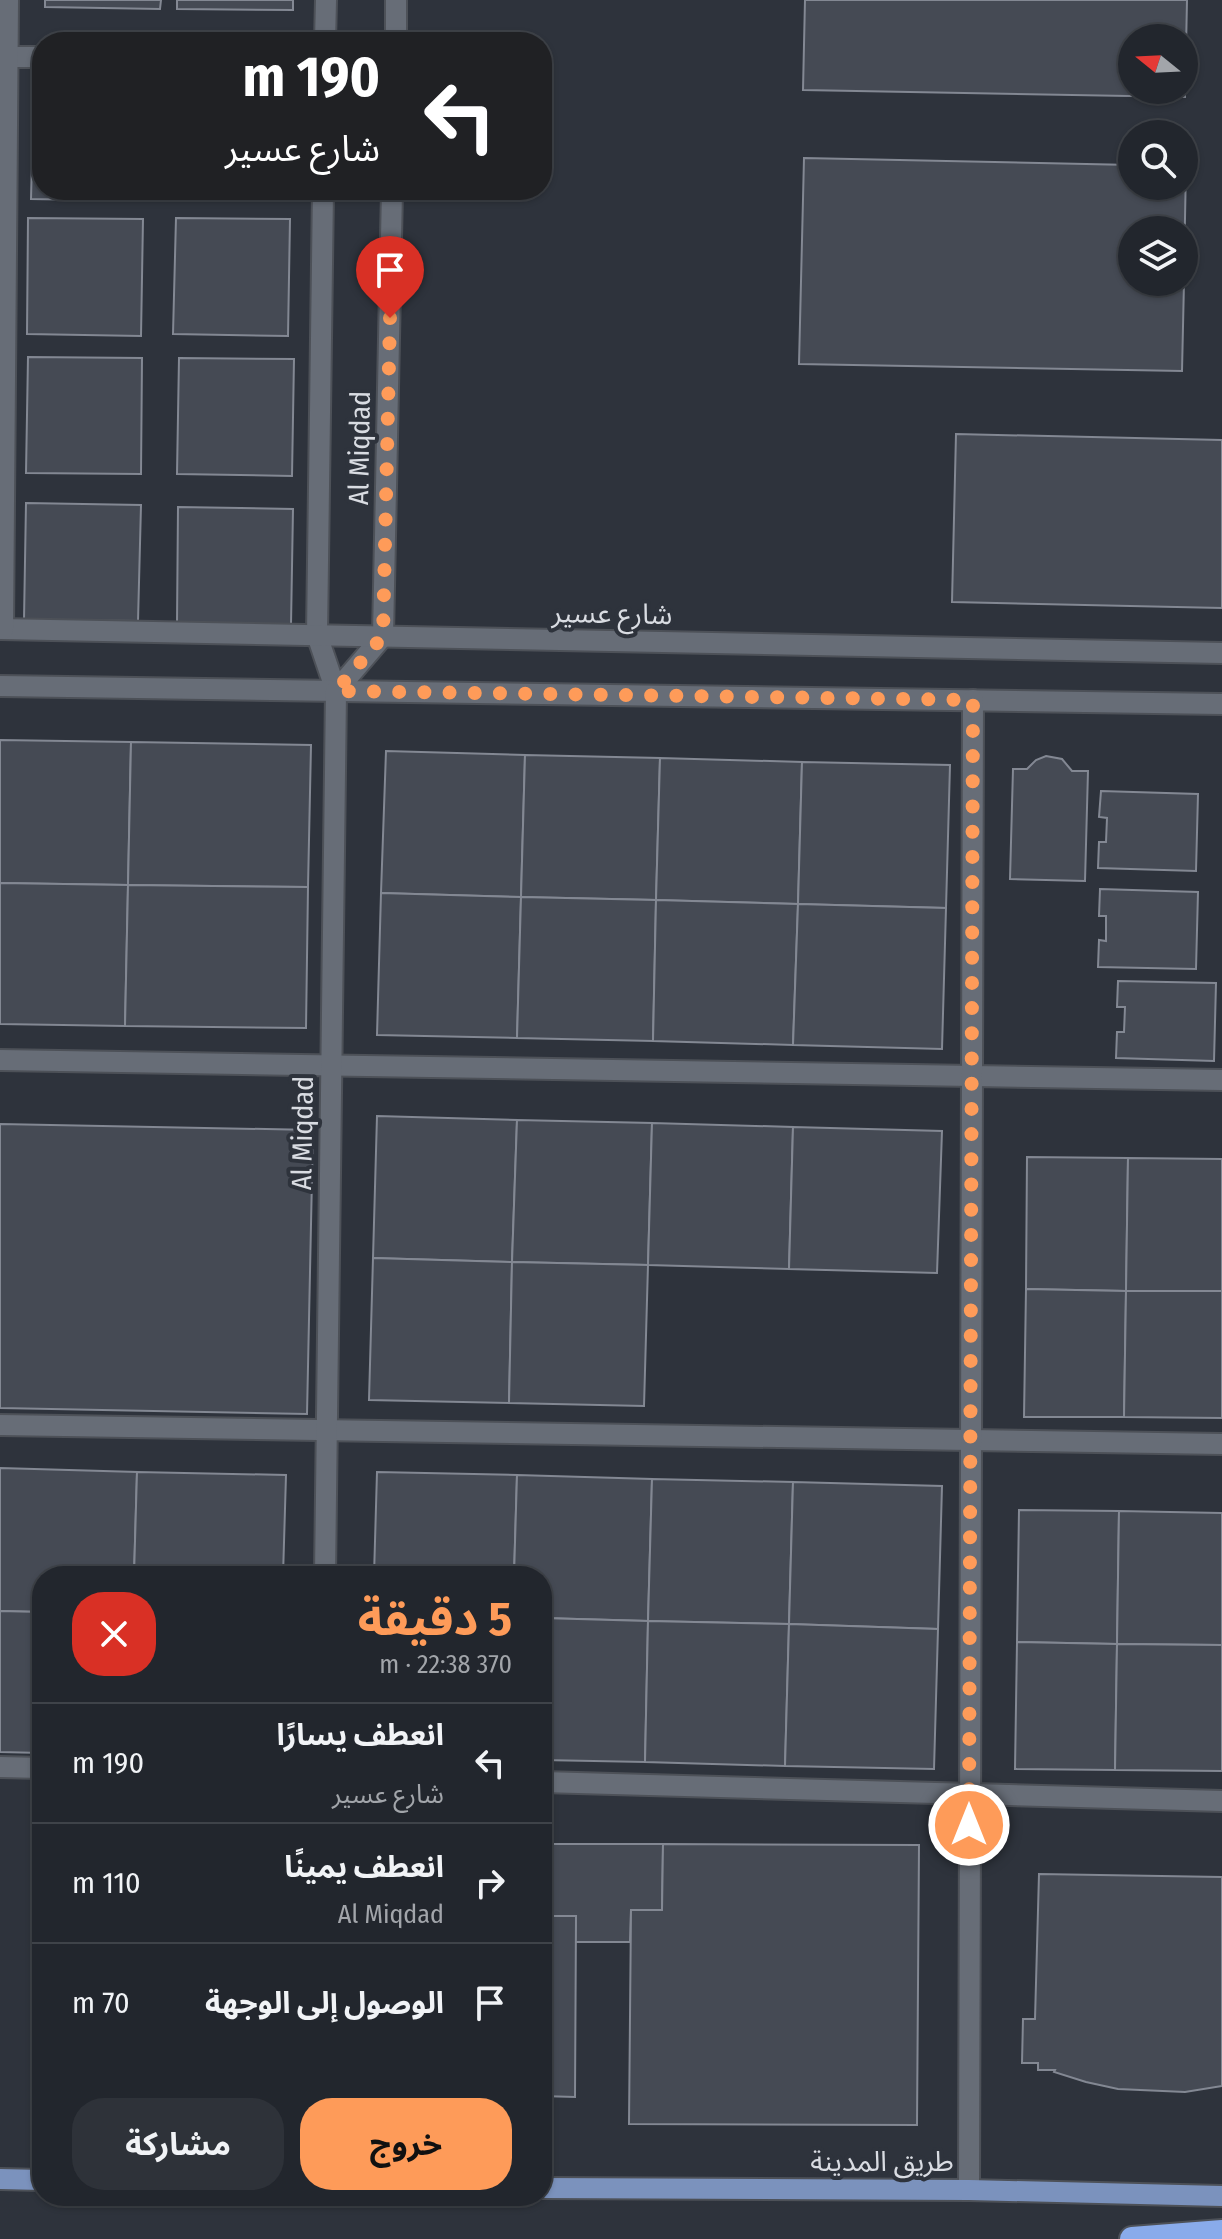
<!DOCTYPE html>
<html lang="ar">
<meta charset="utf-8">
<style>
body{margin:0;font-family:"Fira Sans Condensed","Noto Sans Arabic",sans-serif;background:#2e3239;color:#f1f3f6;direction:rtl;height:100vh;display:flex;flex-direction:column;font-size:30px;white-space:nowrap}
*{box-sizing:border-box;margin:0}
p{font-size:26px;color:#a2a5aa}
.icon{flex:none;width:44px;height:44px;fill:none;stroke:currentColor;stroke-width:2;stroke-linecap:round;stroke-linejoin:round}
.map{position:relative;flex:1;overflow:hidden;direction:ltr}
.sheet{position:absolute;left:32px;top:1566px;width:520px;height:640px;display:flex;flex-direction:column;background:#22262d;border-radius:32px;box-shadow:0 2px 6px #0004,0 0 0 2px #3f4349;direction:rtl}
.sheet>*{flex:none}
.top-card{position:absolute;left:32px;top:32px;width:520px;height:168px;border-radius:32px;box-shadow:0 2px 6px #0004,0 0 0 2px #3f4349;direction:rtl;background:#202124;color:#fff;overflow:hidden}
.needle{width:52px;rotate:288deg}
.fabs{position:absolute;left:1118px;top:24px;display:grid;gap:16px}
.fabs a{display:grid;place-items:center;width:80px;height:80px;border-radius:50%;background:#22262d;box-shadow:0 2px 6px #0004,0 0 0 2px #3f4349;font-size:40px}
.pin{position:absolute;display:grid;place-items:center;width:68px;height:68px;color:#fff;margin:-82px -34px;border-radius:50% 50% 50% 0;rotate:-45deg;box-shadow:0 0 8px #0007}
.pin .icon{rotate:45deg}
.me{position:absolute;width:88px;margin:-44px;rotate:0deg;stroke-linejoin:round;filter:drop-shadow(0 0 6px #0008)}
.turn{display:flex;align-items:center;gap:28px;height:168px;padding:0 40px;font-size:36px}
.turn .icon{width:104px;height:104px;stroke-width:2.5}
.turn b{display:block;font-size:56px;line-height:68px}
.round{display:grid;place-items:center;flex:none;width:84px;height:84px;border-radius:32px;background:#2e3239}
.summary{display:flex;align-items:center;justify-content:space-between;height:136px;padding:0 40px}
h1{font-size:48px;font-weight:700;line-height:60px;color:#fe9b59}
.action{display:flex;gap:16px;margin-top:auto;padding:16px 40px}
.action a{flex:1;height:92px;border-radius:32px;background:#fe9b59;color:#111;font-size:32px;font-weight:700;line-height:92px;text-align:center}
.action a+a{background:#2e3239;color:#f1f3f6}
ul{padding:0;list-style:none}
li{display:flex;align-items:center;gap:24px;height:120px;padding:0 40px;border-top:2px solid #3f4349}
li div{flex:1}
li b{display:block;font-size:30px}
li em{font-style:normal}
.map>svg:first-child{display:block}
</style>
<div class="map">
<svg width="1222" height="2239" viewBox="0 0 1222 2239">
<rect width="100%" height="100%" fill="#2e333c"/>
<g fill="#454a54" stroke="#838893" stroke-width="2" fill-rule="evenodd">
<path d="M45 0H161L160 9 45 7Z"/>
<path d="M177 0H293V10L177 9Z"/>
<path d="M805 0H1187L1185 97 803 90ZM1132 38H1184V90H1132Z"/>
<path d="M34 82H42V190H147L146 201 31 199Z"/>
<path d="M804 158 1132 165V186H1184V166H1186L1184 271V230H1132V282H1184L1182 371 799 364Z"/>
<path d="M176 190H291V201L176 199Z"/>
<path d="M28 218 143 219 141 336 27 334Z"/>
<path d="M176 218 290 219 288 336 173 334Z"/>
<path d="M28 357 142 358 141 474 26 473Z"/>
<path d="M179 358 294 359 292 476 177 474Z"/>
<path d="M956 434 1222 440V608L952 602Z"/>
<path d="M26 503 141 505 138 621 24 620Z"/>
<path d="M178 507 293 509 291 625 177 623Z"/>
<path d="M0 740 131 742 128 885 0 883Z"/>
<path d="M131 742 311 745 308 887 128 885Z"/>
<path d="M386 751 525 755 521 897 381 893Z"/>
<path d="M525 755 660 758 656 900 521 897Z"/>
<path d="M1046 756 1062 759 1072 771H1088L1085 881 1010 879 1013 769H1027L1036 760Z"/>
<path d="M660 758 802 762 798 904 656 900Z"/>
<path d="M802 762 950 765 946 908 798 904Z"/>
<path d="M1101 791 1198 794 1196 871 1098 868 1099 842H1106L1107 818 1099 817Z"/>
<path d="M0 883 128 885 125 1026 0 1024Z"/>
<path d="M128 885 308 887 306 1028 125 1026Z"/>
<path d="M1100 889 1198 892 1196 969 1098 967 1099 940 1106 941V916H1099Z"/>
<path d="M381 893 521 897 517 1038 377 1035Z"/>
<path d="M521 897 656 900 653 1041 517 1038Z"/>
<path d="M656 900 798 904 793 1045 653 1041Z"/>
<path d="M798 904 946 908 942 1049 793 1045Z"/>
<path d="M1118 981 1216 983 1214 1061 1116 1058 1117 1032H1124L1125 1007H1117Z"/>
<path d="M377 1116 517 1120 512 1262 373 1258Z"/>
<path d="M517 1120 652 1123 648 1265 512 1262Z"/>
<path d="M652 1123 793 1127 789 1269 648 1265Z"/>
<path d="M0 1124 313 1130 307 1414 0 1408Z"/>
<path d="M793 1127 942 1131 937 1273 789 1269Z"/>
<path d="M1027 1157 1128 1158 1126 1291 1026 1289Z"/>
<path d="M1128 1158 1222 1159V1291H1126Z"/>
<path d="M373 1258 512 1262 509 1403 369 1400Z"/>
<path d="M512 1262 648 1265 644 1406 509 1403Z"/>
<path d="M1026 1289 1126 1291 1124 1417H1024Z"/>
<path d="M1126 1291H1222V1418L1124 1417Z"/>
<path d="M0 1468 137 1472 134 1576H42V1612L0 1611Z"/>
<path d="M137 1472 286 1475 283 1576H134Z"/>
<path d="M377 1472 517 1475 514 1576H374Z"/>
<path d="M517 1475 652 1479 648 1621 542 1618V1576H514Z"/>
<path d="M652 1479 793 1482 789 1624 648 1621Z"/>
<path d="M793 1482 942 1486 938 1629 789 1624Z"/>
<path d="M1019 1510 1119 1511 1117 1644 1017 1642Z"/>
<path d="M1119 1511 1222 1513V1645L1117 1644Z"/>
<path d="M0 1611 42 1612V1753L0 1752Z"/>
<path d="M542 1618 648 1621 645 1762 542 1760Z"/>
<path d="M648 1621 789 1624 785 1766 645 1762Z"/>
<path d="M789 1624 938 1629 934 1769 785 1766Z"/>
<path d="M1017 1642 1117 1644 1115 1770 1015 1769Z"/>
<path d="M1117 1644 1222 1645V1771L1115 1770Z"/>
<path d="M542 1844H663L662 1910H631L630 1942H575L576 1916H542Z"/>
<path d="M663 1844 919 1845 917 2125 629 2124 631 1910H662Z"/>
<path d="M1039 1874 1222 1877V2086L1185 2092 1118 2089 1086 2082 1054 2072 1055 2070H1038V2063H1022L1023 2019H1035Z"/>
<path d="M542 1916H576L575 2097 542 2096Z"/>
</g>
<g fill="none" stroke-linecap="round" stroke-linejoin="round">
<defs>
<g id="minor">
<path d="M325 42 326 0"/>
<path d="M396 42V0"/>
<path d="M8 57H42"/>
<path d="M323 190 317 635 336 691 383 636 392 190"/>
<path d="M0 629 1222 653"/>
<path d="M3 629 8 0"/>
<path d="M0 686 1222 704"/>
<path d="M0 1060 1222 1080"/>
<path d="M0 1425 1222 1444"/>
<path d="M325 1576 336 691"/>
<path d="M0 1767 42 1768"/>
<path d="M542 1782 1222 1801"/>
<path d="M969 2190 973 700"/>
</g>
<g id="major">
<path d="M0 2179 42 2180"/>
<path d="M542 2188 969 2190 1222 2196"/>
</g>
<path id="highway" d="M1132 2239 1222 2232"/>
</defs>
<use href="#minor" stroke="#4d5158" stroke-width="24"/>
<use href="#major" stroke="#4d5158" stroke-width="24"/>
<use href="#highway" stroke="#4d5158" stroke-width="28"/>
<use href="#minor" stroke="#676d77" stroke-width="20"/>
<use href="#major" stroke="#7b92bd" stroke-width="20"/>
<use href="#highway" stroke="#89abeb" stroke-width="24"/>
</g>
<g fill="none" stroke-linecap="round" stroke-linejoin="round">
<path stroke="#fe9b59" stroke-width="14" stroke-dasharray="0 25.2" d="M390 318 383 636 336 691 973 700 969 1825"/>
</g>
<g text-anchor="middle" stroke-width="8" stroke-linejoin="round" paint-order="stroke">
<g font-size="28" fill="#d9dce2" stroke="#2e333c">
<text transform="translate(359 448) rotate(-89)" y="10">Al Miqdad</text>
<text transform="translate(612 613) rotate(1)" y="10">شارع عسير</text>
<text transform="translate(302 1133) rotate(-89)" y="10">Al Miqdad</text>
<text x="882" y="2171">طريق المدينة</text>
</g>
</g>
</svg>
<div class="fabs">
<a><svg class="needle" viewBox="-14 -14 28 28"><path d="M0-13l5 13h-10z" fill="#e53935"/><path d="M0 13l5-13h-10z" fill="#a2a5aa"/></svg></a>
<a><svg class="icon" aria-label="search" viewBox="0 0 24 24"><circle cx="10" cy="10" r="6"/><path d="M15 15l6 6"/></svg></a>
<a><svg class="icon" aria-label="layers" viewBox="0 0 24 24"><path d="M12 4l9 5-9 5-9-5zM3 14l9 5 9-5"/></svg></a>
</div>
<div class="pin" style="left:390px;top:318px;background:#d93025"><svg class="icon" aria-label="arrive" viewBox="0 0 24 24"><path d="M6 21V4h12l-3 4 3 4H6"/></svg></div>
<svg class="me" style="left:969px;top:1825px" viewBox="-20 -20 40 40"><circle r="17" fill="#fe9b59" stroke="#fff" stroke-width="3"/><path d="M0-11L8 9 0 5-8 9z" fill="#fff"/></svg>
<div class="top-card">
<div class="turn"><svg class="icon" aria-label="left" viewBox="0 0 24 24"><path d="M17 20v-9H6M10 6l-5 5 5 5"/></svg><div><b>190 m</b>شارع عسير</div></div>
</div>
<section class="sheet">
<div class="summary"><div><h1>5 دقيقة</h1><p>370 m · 22:38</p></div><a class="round" style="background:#d93025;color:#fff"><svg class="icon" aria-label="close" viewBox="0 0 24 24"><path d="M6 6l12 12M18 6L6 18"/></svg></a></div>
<ul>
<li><svg class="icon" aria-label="left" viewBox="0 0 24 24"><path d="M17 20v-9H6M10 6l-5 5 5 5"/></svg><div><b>انعطف يسارًا</b><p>شارع عسير</p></div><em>190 m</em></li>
<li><svg class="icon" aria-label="right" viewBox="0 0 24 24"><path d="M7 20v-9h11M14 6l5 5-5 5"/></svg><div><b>انعطف يمينًا</b><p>Al Miqdad</p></div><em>110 m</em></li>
<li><svg class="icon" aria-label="arrive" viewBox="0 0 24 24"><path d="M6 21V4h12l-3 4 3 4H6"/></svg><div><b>الوصول إلى الوجهة</b></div><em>70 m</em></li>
</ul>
<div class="action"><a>خروج</a><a>مشاركة</a></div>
</section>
</div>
